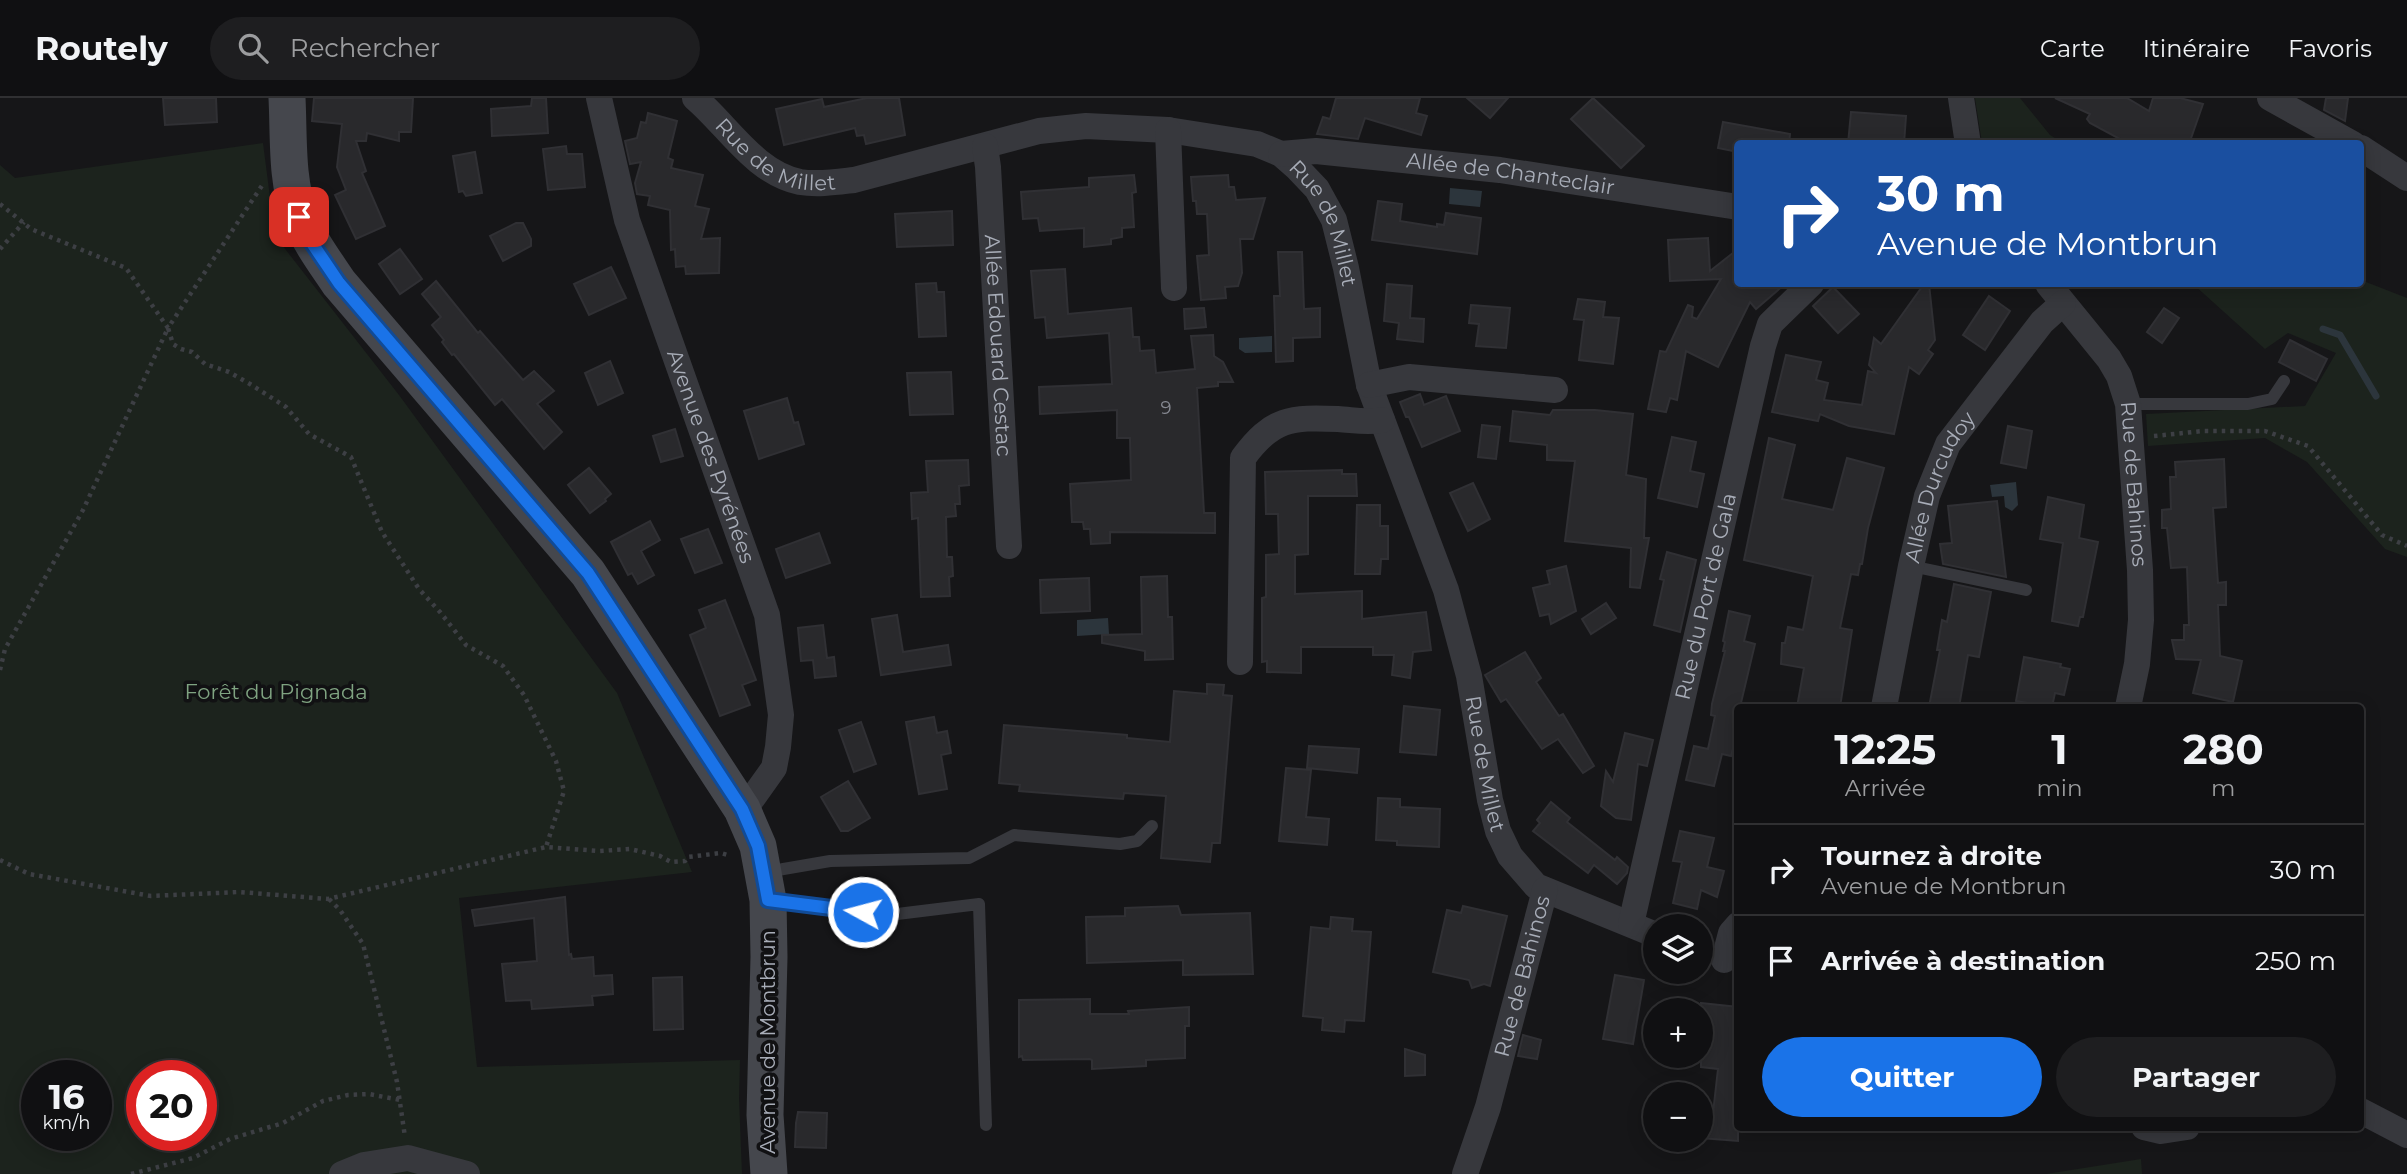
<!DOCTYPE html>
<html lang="fr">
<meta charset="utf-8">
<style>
body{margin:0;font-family:Montserrat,sans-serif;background:#1e1e20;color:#f1f3f6;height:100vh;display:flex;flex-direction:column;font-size:26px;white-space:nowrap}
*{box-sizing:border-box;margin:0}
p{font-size:23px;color:#9c9d9f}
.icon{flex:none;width:38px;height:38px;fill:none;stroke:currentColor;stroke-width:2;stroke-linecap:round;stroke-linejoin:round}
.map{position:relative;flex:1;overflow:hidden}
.drawer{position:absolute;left:1734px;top:606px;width:630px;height:427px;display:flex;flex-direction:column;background:#101012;border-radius:7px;box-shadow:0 4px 18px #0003,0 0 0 2px #303032}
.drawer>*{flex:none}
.hud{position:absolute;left:1734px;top:42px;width:630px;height:147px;border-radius:7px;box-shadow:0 4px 18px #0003,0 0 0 2px #303032;background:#1a4fa0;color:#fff;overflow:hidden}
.buttons{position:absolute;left:1643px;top:816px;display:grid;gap:14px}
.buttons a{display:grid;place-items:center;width:70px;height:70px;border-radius:50%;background:#101012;box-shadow:0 4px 18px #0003,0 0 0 2px #303032;font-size:35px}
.speed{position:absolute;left:21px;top:962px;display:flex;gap:14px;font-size:35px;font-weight:700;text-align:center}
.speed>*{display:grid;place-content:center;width:91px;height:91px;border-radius:50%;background:#101012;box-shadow:0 4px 18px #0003,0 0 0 2px #303032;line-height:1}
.speed small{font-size:18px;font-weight:400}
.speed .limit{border:10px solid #d22;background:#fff;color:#111}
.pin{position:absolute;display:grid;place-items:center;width:60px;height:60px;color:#fff;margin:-30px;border-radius:14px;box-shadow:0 4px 10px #0006}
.me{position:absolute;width:77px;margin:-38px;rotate:277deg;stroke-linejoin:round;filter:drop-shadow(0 0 5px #0008)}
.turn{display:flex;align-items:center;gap:24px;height:147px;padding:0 28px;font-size:32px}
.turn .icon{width:91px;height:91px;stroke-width:2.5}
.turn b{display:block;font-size:49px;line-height:60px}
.eta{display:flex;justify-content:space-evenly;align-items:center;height:119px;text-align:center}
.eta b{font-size:42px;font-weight:700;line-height:49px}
.action{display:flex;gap:14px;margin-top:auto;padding:14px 28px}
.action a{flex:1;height:80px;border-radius:42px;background:#1a73e8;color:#fff;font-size:28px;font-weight:700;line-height:80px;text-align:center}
.action a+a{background:#1e1e20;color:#f1f3f6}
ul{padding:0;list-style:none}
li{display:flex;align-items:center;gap:21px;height:91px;padding:0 28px;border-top:2px solid #303032}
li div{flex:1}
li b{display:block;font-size:26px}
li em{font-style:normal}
header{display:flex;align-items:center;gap:42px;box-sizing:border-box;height:98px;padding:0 35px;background:#101012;border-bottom:2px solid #303032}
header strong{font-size:33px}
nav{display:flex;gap:38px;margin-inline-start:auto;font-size:24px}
.search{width:490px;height:63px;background:#1e1e20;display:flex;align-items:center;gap:18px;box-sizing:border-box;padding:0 24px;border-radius:38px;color:#9c9d9f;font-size:26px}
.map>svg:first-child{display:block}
</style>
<header>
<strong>Routely</strong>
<div class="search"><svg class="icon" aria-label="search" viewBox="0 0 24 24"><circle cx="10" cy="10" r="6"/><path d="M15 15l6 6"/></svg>Rechercher</div>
<nav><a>Carte</a><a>Itinéraire</a><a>Favoris</a></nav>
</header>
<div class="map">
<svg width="2407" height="1076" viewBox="0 0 2407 1076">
<rect width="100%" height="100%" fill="#161618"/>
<g fill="#1c231d" fill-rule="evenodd">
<path d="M1975 0H2020L2050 37 2063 45H1982Z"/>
<path d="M263 45 275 138 399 297 617 595 692 774 459 800 477 969 740 962 739 1000 742 1076H0V67L15 80ZM37 978H96V1038H37ZM142 978H201V1038H142Z"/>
<path d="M2361 182 2407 200V459L2385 451 2307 364 2265 340 2148 348 2146 316 2305 308 2336 255 2288 235 2265 251 2193 186H2361Z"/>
<path d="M2141 1061 2142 1076H2046Z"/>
</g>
<g fill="#2c353c">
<path d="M1450 90 1482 93 1480 109 1449 106Z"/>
<path d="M1272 238V254L1245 255 1239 251V240Z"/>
<path d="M2016 384 2018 407 2012 413 2005 409 2004 398 1992 399 1990 387Z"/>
<path d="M1108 520 1109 536 1077 538V522Z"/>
</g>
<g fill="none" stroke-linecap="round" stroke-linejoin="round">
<path stroke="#2c353c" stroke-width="7" d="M2323 231 2340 237 2376 298"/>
</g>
<g fill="#29292c" stroke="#303034" stroke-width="2">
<path d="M163 0H216L217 24 165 27Z"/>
<path d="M314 0H413L411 34H399V43L367 35 366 43H356L366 73 362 75 385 128 356 141 335 97 346 92 337 69 342 26 312 23Z"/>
<path d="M532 0H546L548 35 492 38 491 11 531 8Z"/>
<path d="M867 0H899L905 37 866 46 864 37 857 38 855 30 784 47 776 11 822 1 824 9Z"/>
<path d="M1336 0H1420L1416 15 1427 18 1421 37 1365 20 1358 41 1317 36 1323 19 1330 21Z"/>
<path d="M1467 0H1508L1490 20Z"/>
<path d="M1593 0 1644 48 1621 70 1571 21Z"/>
<path d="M2055 0H2127L2149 13 2153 0H2180L2203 6 2189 46H2129L2090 25 2087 21 2090 16Z"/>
<path d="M2326 0H2348L2345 23 2324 12Z"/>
<path d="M1851 14 1906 18 1904 46H1848Z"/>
<path d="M648 15 677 23 668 60 673 62 671 70 703 77 695 108 709 111 701 141 720 140 719 175 686 176 685 168 676 169 675 151 671 152 670 112 648 107 650 98 637 96 635 85 641 64 630 66 625 43 637 40 641 24 646 25Z"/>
<path d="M1723 24 1790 36 1789 46H1738V54L1718 50Z"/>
<path d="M566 48 567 56H582L585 89 548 92 543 51Z"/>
<path d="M475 54 482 95 466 98 463 93 459 94 453 58Z"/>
<path d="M1134 77 1136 94 1132 95 1134 129 1122 130V139L1111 141V146L1084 149V130L1040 133 1038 120 1023 121 1021 94 1089 89V80Z"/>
<path d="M1228 77 1229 89H1234L1236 102 1265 100 1253 141H1240L1242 175 1238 188 1225 189 1226 200 1201 202 1197 158 1209 157 1207 116H1197L1196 103H1193L1191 79Z"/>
<path d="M1378 103 1402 106 1400 123 1437 129V126L1444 127 1446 115 1481 120 1477 156 1372 142Z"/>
<path d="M952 113 953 147 897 149 895 116Z"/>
<path d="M516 125H523L531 141V148L503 163 490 138Z"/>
<path d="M1708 140 1710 173 1738 151V186H1785L1756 211 1750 204 1718 269 1686 253 1677 302 1670 300 1666 314 1648 311 1660 253 1666 254 1688 207 1693 209 1692 219 1697 221 1721 181 1670 183 1668 142Z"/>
<path d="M400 151 422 181 400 196 379 166Z"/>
<path d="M1278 154H1302L1304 211 1320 210V239L1293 240V263L1276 264 1274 198H1280Z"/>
<path d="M611 169 626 200 589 217 574 186Z"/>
<path d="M1065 171 1068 216 1131 210 1133 239H1139L1140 253 1154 252 1156 275 1195 271 1191 238 1213 237 1214 258 1223 264 1233 284H1218V288L1197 290 1204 415H1215V435L1110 434V445L1091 446 1090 431H1084L1083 424H1072L1070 386 1131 382 1130 340H1117V312L1040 316 1039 289 1112 286 1109 235 1047 240 1045 219 1035 220 1031 173Z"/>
<path d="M436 183 478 235 480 233 523 282 534 273 554 293 537 306 562 334 544 351 502 301 495 307 454 256 452 257 442 244 444 242 432 227 441 219 422 196Z"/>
<path d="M936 185 937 194H944L946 238 919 239 916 186Z"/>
<path d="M1387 186 1412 188 1410 220 1424 221 1423 244 1397 241 1399 225 1384 223Z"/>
<path d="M1924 186H1929L1935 242 1928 252 1933 256 1919 276 1909 269 1894 336 1849 328 1820 316 1818 323 1772 314 1786 257 1821 264 1816 282 1828 285 1824 302 1862 307 1868 273 1876 275 1869 267 1874 240 1881 246Z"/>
<path d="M1833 189 1859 216 1838 235 1813 208Z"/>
<path d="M1989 198 2010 213 1985 252 1963 237Z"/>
<path d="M1578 201 1605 204 1603 219 1619 220 1613 266 1579 262 1584 222 1574 221Z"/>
<path d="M1471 207 1510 210 1506 250 1476 248 1479 226 1469 225Z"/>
<path d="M1204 210 1206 229 1185 231 1184 211Z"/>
<path d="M2164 210 2179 220 2162 245 2147 234Z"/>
<path d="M2290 242 2327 261 2316 283 2279 264Z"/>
<path d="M610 263 623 295 598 307 585 275Z"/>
<path d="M951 274 953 316 910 317 907 275Z"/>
<path d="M1420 296 1424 307 1446 298 1460 333 1422 349 1409 319H1406L1400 304Z"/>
<path d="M787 300 794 325 798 324 804 346 759 361 744 313Z"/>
<path d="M1553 312H1595L1633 316 1626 377 1646 381 1644 440H1649L1640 490 1630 489 1631 450 1565 443 1575 363 1547 362V347L1510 343 1513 313 1550 317Z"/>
<path d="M1482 327 1500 329 1496 361 1478 359Z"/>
<path d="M2008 328 2032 333 2026 370 2001 365Z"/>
<path d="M675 331 683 358 661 364 653 338Z"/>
<path d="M1672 339 1696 344 1690 373 1704 376 1697 409 1658 400Z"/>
<path d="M1769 340 1795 347 1782 401 1833 412 1847 360 1884 370 1868 430 1862 466H1860L1858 477 1851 476 1840 530 1852 532 1840 609H1797L1804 570 1781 566 1782 545H1785L1788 529 1803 532 1813 478 1744 462Z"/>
<path d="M2224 361 2226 409 2213 410 2218 485 2226 484V507H2218L2220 558 2242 563 2233 604 2193 595 2201 562 2176 561 2172 542H2184V527H2189L2187 469 2171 470 2167 430H2162V412L2171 411 2170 379H2176L2175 364Z"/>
<path d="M968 362 969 387 959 388 960 406H955L956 418 946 419 947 459H952L953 478 949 479 950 498 921 499 918 420 912 421 911 395 928 394 926 363Z"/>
<path d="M589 370 611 396 605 401 606 403 590 415 568 387Z"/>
<path d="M1342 372V376H1356L1357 398H1308V456L1295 457V496L1362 493V521L1426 514 1431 552 1413 554 1410 580 1392 577 1394 557H1373V549H1301V575L1267 574V563L1262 564V500L1266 499V457L1279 456 1278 416H1266L1265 374Z"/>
<path d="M1473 385 1490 421 1468 433 1450 395Z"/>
<path d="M2048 399 2084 407 2079 440 2098 444 2083 519H2080L2078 528 2052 523 2063 445 2040 441Z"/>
<path d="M1997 403 2006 479 1943 466 1940 446 1952 445 1948 408Z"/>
<path d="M1357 407H1380V428H1388V461H1381L1380 476H1355Z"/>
<path d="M650 423 660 442 641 453 654 477 638 486 632 475 628 477 611 444Z"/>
<path d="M708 431 722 465 695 475 681 441Z"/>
<path d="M819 435 830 465 786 480 776 451Z"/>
<path d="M1667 454 1696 462 1680 534 1654 527 1664 482 1660 481Z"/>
<path d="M1566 468 1576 513 1551 526 1549 516 1540 518 1533 490 1550 486 1547 473Z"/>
<path d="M1167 478 1168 519H1172L1173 561 1145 562V553L1102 545V537L1142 536 1141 479Z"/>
<path d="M1089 480 1090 513 1041 515 1040 482Z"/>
<path d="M1954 486 1991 494 1979 559 1968 557 1959 609H1929L1940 552H1937L1942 522 1947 524Z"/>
<path d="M725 502 756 582 742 587 750 607 720 618 690 537 706 530 699 512Z"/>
<path d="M1606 505 1616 520 1591 536 1582 521Z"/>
<path d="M1729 513 1750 518 1744 543 1755 546 1740 609H1738V631L1731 658 1722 656 1714 688 1686 682 1694 648 1708 651 1715 618 1711 617 1712 606 1725 553H1723L1725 544 1723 543Z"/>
<path d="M897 517 903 554 948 547 951 567 881 577 872 521Z"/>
<path d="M823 527 827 560 834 559 836 578 815 580 813 562 801 563 798 530Z"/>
<path d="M1525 554 1541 580 1536 584 1559 618 1563 616 1594 668 1583 675 1558 641 1542 651 1506 601 1501 604 1485 577Z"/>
<path d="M2024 559 2061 566 2060 569 2070 571 2064 597 2055 595 2052 609 2016 603Z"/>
<path d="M1207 586 1224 587 1223 597 1232 598 1220 745H1212L1210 764 1161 760 1166 698 1124 695 1123 701 1070 697 1019 693 1020 687 999 685 1004 627 1127 637V640L1170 644 1174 593 1207 596Z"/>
<path d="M1404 608 1440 612 1436 657 1400 654Z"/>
<path d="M934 619 937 635 947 633 951 655 941 657 947 691 919 696 906 624Z"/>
<path d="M861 624 876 666 854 674 839 632Z"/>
<path d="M1625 635 1653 642 1647 668 1638 666 1631 722 1616 720 1601 708 1606 673 1613 684Z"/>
<path d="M1309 648 1359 651 1357 675 1307 670Z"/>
<path d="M1286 670 1311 672 1306 719 1329 721 1327 747 1279 743Z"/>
<path d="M848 683 870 720 848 733H841L821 699Z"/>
<path d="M1378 700 1400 701V709L1440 711 1439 749 1397 747V743L1376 742Z"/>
<path d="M1551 704 1570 720 1567 724 1615 762 1617 759 1628 769 1627 775 1617 786 1594 767 1588 775 1533 733 1540 725 1537 722Z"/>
<path d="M1680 733 1714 740 1707 769 1724 773 1717 799 1701 792 1697 811 1673 805 1682 764 1673 763Z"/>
<path d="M565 799 569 857 571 856 572 861 593 859 594 878 612 877 613 896 592 898 593 907 532 911 531 902 506 903 502 866 537 863 534 820 475 828 472 812Z"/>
<path d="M1178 808 1181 817 1250 815 1253 876 1183 877V862L1087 865 1086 819 1125 818V810Z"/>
<path d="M1463 808 1507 818 1490 888 1484 886 1472 890 1469 882 1433 874 1447 812 1461 815Z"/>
<path d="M1331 819 1353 821 1352 833 1371 834 1364 923 1345 922 1344 934 1322 932 1323 920 1303 918 1311 829 1330 831Z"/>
<path d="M1615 877 1644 882 1633 946 1603 941Z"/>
<path d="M682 879 683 931 654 932 653 880Z"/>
<path d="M1090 901V916H1129L1128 913 1189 909V928H1185V960L1146 962V968L1092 971V962L1090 961 1023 962 1022 958 1019 959V902Z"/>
<path d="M1701 905 1738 909V1043L1701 1040 1702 1014 1713 1015 1718 971 1701 969Z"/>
<path d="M1523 937 1541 942 1537 961 1518 958Z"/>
<path d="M1405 951 1425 957V977L1405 978Z"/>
<path d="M798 1014 827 1015 826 1050 795 1049 796 1025Z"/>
</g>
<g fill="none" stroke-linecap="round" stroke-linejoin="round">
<g stroke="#3d3f44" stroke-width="4.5" stroke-dasharray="3.5 5" stroke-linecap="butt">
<path d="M0 106 31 131 126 170 168 230 263 86"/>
<path d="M0 151 24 124"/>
<path d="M2154 338 2203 333H2265L2308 348 2382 437 2407 448"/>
<path d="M0 572 5 551 83 412 168 230 173 246 181 251 192 254 205 266 229 274 250 286 286 309 309 336 351 359 382 434 419 491 440 514 466 547 503 568 524 597 556 663 564 693 546 749"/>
<path d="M0 762 29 776 151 798 239 794 328 801 546 749 599 753 630 751 660 758 671 764 685 763 688 759 721 755 731 758"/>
<path d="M329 801 340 812 363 846 397 984 405 1039"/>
<path d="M131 1076 193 1060 230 1041 283 1025 323 1003 348 997 369 996 400 1002"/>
</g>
<g stroke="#37383d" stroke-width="12">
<path d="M2128 306H2248L2272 301 2284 283"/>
<path d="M1911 468 2026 492"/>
<path d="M766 774 830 763 969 760 1014 737 1120 746 1137 743 1152 728"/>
<path d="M771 803 889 817 979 806 986 1027"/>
</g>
<g stroke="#37383d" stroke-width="26">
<path id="s1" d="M599 0 627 122 767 517 781 617 778 649 774 670 749 705 742 711"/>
<path id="s2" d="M695 0C728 28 755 75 800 84 818 87 837 84 854 82L1039 33 1086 28 1168 32 1257 46 1281 56 1297 70 1317 91 1334 122 1346 170 1369 287 1446 492 1469 578 1490 702 1498 733 1510 758 1536 788 1656 837"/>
<path d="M1961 0 1968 46"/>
<path d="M2270 0 2353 46"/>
<path d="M1168 32 1174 190"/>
<path id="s3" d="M985 48 988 69 1009 448"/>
<path d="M2361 50 2407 80"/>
<path id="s4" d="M1281 56 1316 53 1500 72 1738 109"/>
<path id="s5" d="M2048 186 2109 261 2119 278 2128 306 2140 472 2141 522 2137 566 2128 609"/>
<path d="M1369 287 1409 279 1555 292"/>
<path d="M1240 564 1243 360C1272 320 1291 319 1338 321 1354 322 1367 325 1382 322"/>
<path id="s6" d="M1884 609 1911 468 1927 398 1948 346 2042 224 2063 205"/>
<path id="s7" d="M1631 826 1763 248 1770 226 1811 186"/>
<path d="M1724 862 1731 835 1738 827"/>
<path d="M2361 1013 2407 1037"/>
<path d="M2144 1029 2161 1033 2187 1029"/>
<path d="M342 1076 364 1067 408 1060 467 1076"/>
<path id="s8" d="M1465 1076 1488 1009 1545 792"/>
</g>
<path stroke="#45474d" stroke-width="37" d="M287 0C289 39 286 82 300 119 309 143 325 164 339 185L588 475 742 711 758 748 768 802 769 859 765 1017 769 1076"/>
</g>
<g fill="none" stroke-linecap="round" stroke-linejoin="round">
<defs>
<path id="route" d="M299 119 312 145 339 185 588 475 742 711 758 748 768 802 863 814"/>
</defs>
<use href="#route" stroke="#114b97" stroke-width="18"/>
<use href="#route" stroke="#1a73e8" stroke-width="12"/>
</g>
<g text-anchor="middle" stroke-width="7" stroke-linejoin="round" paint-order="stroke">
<g font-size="18" fill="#888b94">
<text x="1166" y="316">9</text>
</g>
<g font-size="21" fill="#a8adb8" stroke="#111113">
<text dy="7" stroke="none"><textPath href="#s2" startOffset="103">Rue de Millet</textPath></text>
<text dy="7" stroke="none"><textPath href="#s4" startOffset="231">Allée de Chanteclair</textPath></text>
<text dy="7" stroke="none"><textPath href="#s2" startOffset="712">Rue de Millet</textPath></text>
<text dy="7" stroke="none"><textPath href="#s3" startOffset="200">Allée Edouard Cestac</textPath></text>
<text dy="7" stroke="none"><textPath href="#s1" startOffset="376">Avenue des Pyrénées</textPath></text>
<text dy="7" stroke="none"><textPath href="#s5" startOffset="226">Rue de Bahinos</textPath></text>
<text dy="7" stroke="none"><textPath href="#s6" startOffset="228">Allée Durcudoy</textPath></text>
<text dy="7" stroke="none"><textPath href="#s7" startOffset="336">Rue du Port de Gala</textPath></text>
<text dy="7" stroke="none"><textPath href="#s2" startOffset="1279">Rue de Millet</textPath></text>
<text dy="7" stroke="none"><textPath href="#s8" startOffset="206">Rue de Bahinos</textPath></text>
<text transform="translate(768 944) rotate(-90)" y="7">Avenue de Montbrun</text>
</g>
<g font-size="21" fill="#7fa381" stroke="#111113">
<text x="276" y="601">Forêt du Pignada</text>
</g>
</g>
</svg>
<div class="buttons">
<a><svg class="icon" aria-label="layers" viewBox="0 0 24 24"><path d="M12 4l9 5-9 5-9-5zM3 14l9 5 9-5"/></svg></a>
<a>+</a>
<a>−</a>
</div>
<div class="speed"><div>16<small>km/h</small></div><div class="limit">20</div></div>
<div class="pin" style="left:299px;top:119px;background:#d93025"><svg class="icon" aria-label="arrive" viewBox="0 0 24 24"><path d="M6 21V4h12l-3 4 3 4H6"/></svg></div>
<svg class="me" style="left:863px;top:814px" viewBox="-20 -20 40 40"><circle r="17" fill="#1a73e8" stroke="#fff" stroke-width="3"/><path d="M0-11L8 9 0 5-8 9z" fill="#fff"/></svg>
<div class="hud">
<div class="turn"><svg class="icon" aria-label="right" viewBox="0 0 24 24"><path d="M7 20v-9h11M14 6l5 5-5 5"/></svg><div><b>30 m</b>Avenue de Montbrun</div></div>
</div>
<section class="drawer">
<div class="eta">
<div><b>12:25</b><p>Arrivée</p></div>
<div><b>1</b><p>min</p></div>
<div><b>280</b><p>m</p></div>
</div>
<ul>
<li><svg class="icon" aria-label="right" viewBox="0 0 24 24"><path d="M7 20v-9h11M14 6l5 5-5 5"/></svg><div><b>Tournez à droite</b><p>Avenue de Montbrun</p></div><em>30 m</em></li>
<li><svg class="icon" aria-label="arrive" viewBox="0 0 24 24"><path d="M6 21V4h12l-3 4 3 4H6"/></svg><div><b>Arrivée à destination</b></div><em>250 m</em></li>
</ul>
<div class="action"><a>Quitter</a><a>Partager</a></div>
</section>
</div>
